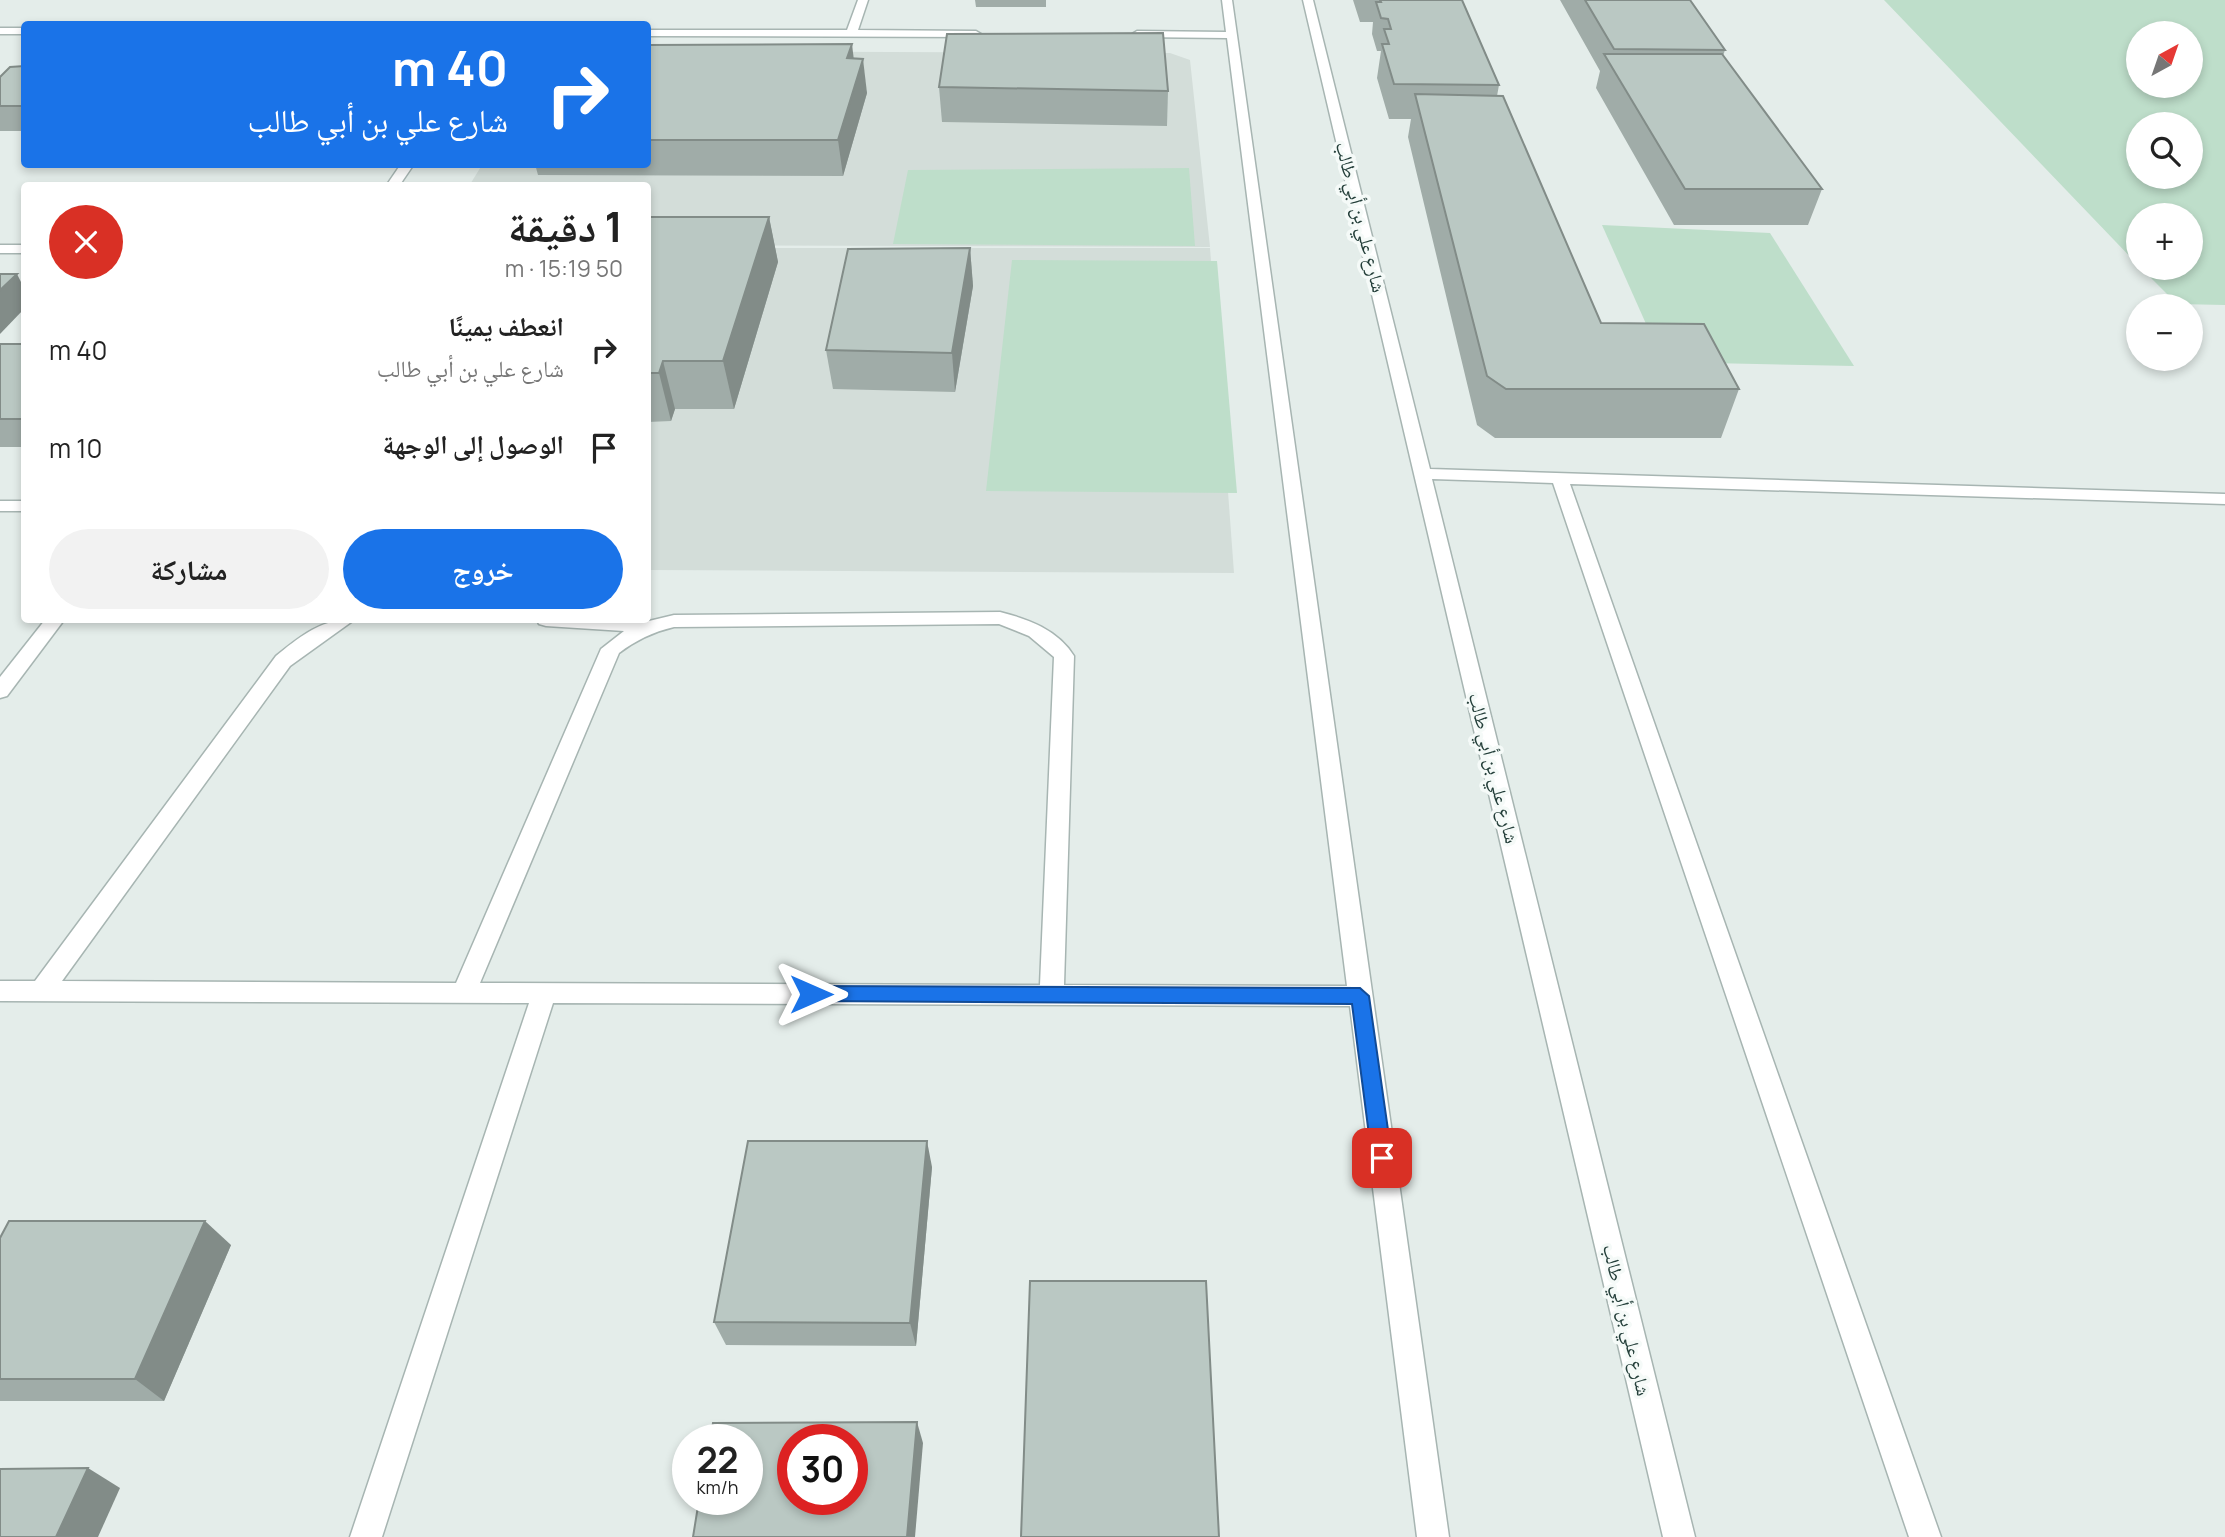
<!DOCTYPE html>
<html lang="ar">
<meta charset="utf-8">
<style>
body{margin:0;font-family:Manrope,"Noto Naskh Arabic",sans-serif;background:#f2f2f2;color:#222;direction:rtl;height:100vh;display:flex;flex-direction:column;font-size:26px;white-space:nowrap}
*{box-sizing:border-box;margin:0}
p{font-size:23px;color:#767676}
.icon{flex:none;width:38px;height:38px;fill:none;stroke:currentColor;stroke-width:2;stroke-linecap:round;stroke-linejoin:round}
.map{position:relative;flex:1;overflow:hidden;direction:ltr}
.details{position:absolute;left:21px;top:182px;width:630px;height:441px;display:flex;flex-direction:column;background:#fff;border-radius:7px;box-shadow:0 4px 10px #0003;direction:rtl}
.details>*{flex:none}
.hud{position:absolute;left:21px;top:21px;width:630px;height:147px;border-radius:7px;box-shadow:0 4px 10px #0003;direction:rtl;background:#1a73e8;color:#fff;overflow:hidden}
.needle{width:46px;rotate:40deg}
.controls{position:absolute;left:2126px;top:21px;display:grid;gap:14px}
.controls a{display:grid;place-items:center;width:77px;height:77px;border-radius:50%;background:#fff;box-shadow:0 4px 10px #0003;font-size:35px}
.speed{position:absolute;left:672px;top:1424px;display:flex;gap:14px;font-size:35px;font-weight:700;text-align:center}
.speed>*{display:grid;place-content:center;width:91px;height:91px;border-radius:50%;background:#fff;box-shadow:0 4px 10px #0003;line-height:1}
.speed small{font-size:18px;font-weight:400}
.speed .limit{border:10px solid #d22;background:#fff;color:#111}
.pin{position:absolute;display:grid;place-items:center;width:60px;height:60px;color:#fff;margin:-30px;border-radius:14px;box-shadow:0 4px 10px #0006}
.me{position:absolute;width:77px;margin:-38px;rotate:90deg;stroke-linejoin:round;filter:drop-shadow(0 0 5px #0008)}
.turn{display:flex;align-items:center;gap:24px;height:147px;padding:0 28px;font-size:32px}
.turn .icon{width:91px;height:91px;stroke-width:2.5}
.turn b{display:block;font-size:49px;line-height:60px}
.round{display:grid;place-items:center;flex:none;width:74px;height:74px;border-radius:37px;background:#f2f2f2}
.summary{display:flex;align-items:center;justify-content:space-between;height:119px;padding:0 28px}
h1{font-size:42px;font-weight:700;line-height:52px}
.primary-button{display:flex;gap:14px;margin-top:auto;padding:14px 28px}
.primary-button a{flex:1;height:80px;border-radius:42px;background:#1a73e8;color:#fff;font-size:28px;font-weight:700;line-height:80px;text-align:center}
.primary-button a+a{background:#f2f2f2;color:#222}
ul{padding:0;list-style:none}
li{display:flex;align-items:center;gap:21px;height:98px;padding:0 28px}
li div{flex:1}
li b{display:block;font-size:26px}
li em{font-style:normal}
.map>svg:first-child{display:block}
</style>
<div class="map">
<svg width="2225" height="1537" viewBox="0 0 2225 1537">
<rect width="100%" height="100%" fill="#e4edea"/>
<g fill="#d3ddd9">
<path d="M648 51 1170 53 1190 60 1210 247 648 245V186H469L482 165 648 164Z"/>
<path d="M648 248H1210L1234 573 648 570Z"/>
</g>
<g fill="#bedeca" fill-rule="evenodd">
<path d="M1884 0H2225V305L2177 304 2141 268H2191V215H2138V265ZM2138 33H2191V86H2138ZM2138 124H2191V177H2138Z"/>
<path d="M1189 168 1195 246 893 244 908 170Z"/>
<path d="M1602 225 1770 233 1854 366 1663 362Z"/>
<path d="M1012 260 1217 261 1237 493 986 491Z"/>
</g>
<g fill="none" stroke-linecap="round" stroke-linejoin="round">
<defs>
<g id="minor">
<path d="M858 0H868L858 30 976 31 981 34 976 37 648 36V30H847Z"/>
<path d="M1222 0H1232L1449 1537H1417L1350 1006 553 1003 382 1537H350L529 1003 0 1001V981H35L276 656C299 637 324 617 354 620L290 666 62 981 456 983 601 649 624 631 546 626 539 624 537 620 649 621 674 615 1000 612C1028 619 1058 630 1074 656L1064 985 1347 986 1227 38 1137 37 1132 34 1137 31 1226 32ZM999 624 1029 636 1054 657 1040 985 480 983 619 653C636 640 653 632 674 627Z"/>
<path d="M1303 0H1313L1430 469 2225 494V504L1570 484 1941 1537H1909L1553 483 1432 479 1695 1537H1663Z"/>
<rect x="0" y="28" width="24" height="6"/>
<path d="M401 164H414L399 186H386Z"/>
<rect x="0" y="245" width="24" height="8"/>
<rect x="0" y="501" width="24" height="10"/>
<path d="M45 620H64L7 696 0 698V677Z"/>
</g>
</defs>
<use href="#minor" stroke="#a7b5b2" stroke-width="3"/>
<use href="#minor" fill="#fff" fill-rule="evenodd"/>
</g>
<g fill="#a0aca8">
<path d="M975 0H1046V7H976Z"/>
<path d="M1353 0H1462L1499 85 1497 96 1601 323 1739 389 1721 438H1495L1477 425 1408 137 1411 119H1389L1377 78 1381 51H1377L1372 34 1373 22H1360Z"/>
<path d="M1560 0H1690L1725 50 1723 56 1822 189 1808 225H1674L1596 88 1600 71Z"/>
<path d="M648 45 854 58 867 93 843 176 538 175 535 164H648Z"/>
<path d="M24 66V131H0V77Z"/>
<path d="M939 87 1168 91 1167 126 942 122Z"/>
<path d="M648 217H769L778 262 734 409H675L671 421 648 422Z"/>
<path d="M970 248 973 286 955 392 833 389 826 350Z"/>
<rect x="0" y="344" width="24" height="103"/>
<path d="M932 1167 916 1346 726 1345 714 1322Z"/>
<path d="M0 1238 231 1245 164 1401H0Z"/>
</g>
<g fill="#828c88">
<path d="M852 44 856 78 847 58Z"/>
<path d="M863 59 867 93 843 176 838 140Z"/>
<path d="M769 217 778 262 734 409 723 361Z"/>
<path d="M970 248 973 286 955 392 952 353Z"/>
<path d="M17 274 24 288V309L0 334V290Z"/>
<path d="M663 361 675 409 671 421 659 373Z"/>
<path d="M927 1141 932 1167 916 1346 910 1323Z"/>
<path d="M205 1221 231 1245 164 1401 135 1379Z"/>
<path d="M917 1422 923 1443 915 1537H907Z"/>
<path d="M88 1468 120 1488 98 1537H56Z"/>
</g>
<g fill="#bac8c3" stroke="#828c88" stroke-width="2" fill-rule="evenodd">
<path d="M1380 0H1462L1499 85 1394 84 1382 44H1389L1384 29H1391L1388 19 1381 18 1376 2H1381Z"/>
<path d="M1585 0H1690L1725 50 1614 49Z"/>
<path d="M1163 33 1168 91 939 87 947 34Z"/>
<path d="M852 44 847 58 863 59 838 140H648V45Z"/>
<path d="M1604 54H1722L1822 189H1685Z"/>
<path d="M24 66V106H0V77L10 67Z"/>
<path d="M1415 94 1503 96 1601 323 1704 324 1739 389H1506L1487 376Z"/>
<path d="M648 217H769L723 361H663L659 373H648Z"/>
<path d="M970 248 952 353 826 350 848 249Z"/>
<path d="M0 274H17L0 290Z"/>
<rect x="0" y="344" width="24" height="75"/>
<path d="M748 1141H927L910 1323 714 1322Z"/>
<path d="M9 1221H205L135 1379H0V1238Z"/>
<path d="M1030 1281H1206L1219 1537H1021Z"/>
<path d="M917 1422 907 1537H693L699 1500H747V1440H710L713 1423ZM793 1440H852V1500H793Z"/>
<path d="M88 1468 56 1537H0V1469Z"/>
</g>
<path fill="#1a73e8" stroke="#114b97" stroke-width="2" d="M811 986 1360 988 1369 996 1392 1158 1389 1165 1382 1167 1375 1165 1372 1158 1352 1004 811 1001 802 994Z"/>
<g text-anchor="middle" stroke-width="7" stroke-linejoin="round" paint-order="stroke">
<g font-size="19" fill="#243f3a" stroke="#f5faf8">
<text transform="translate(1361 217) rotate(76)" y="7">شارع علي بن أبي طالب</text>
<text transform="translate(1494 768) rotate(76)" y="7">شارع علي بن أبي طالب</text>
<text transform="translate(1627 1320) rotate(77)" y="7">شارع علي بن أبي طالب</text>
</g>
</g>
</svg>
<div class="controls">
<a><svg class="needle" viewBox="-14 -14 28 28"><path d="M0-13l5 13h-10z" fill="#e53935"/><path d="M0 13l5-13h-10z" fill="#767676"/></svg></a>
<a><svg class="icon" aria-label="search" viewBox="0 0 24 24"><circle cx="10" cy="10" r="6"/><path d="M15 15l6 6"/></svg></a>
<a>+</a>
<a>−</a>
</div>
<div class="speed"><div>22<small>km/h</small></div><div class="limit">30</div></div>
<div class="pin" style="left:1382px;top:1158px;background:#d93025"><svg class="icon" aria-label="arrive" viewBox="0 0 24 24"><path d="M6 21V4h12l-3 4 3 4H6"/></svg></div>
<svg class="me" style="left:811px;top:994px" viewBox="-20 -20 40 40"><path d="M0-17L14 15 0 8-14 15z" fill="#1a73e8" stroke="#fff" stroke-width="4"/></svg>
<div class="hud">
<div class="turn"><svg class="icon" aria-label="right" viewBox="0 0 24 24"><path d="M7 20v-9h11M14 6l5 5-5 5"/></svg><div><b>40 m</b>شارع علي بن أبي طالب</div></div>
</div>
<section class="details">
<div class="summary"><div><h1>1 دقيقة</h1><p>50 m · 15:19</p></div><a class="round" style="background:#d93025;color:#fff"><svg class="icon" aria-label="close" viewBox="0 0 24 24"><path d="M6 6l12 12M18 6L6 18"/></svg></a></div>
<ul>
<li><svg class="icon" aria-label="right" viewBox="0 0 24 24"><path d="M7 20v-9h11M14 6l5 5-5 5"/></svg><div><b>انعطف يمينًا</b><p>شارع علي بن أبي طالب</p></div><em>40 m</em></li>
<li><svg class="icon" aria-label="arrive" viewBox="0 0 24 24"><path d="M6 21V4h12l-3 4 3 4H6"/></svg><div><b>الوصول إلى الوجهة</b></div><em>10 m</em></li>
</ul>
<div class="primary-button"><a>خروج</a><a>مشاركة</a></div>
</section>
</div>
